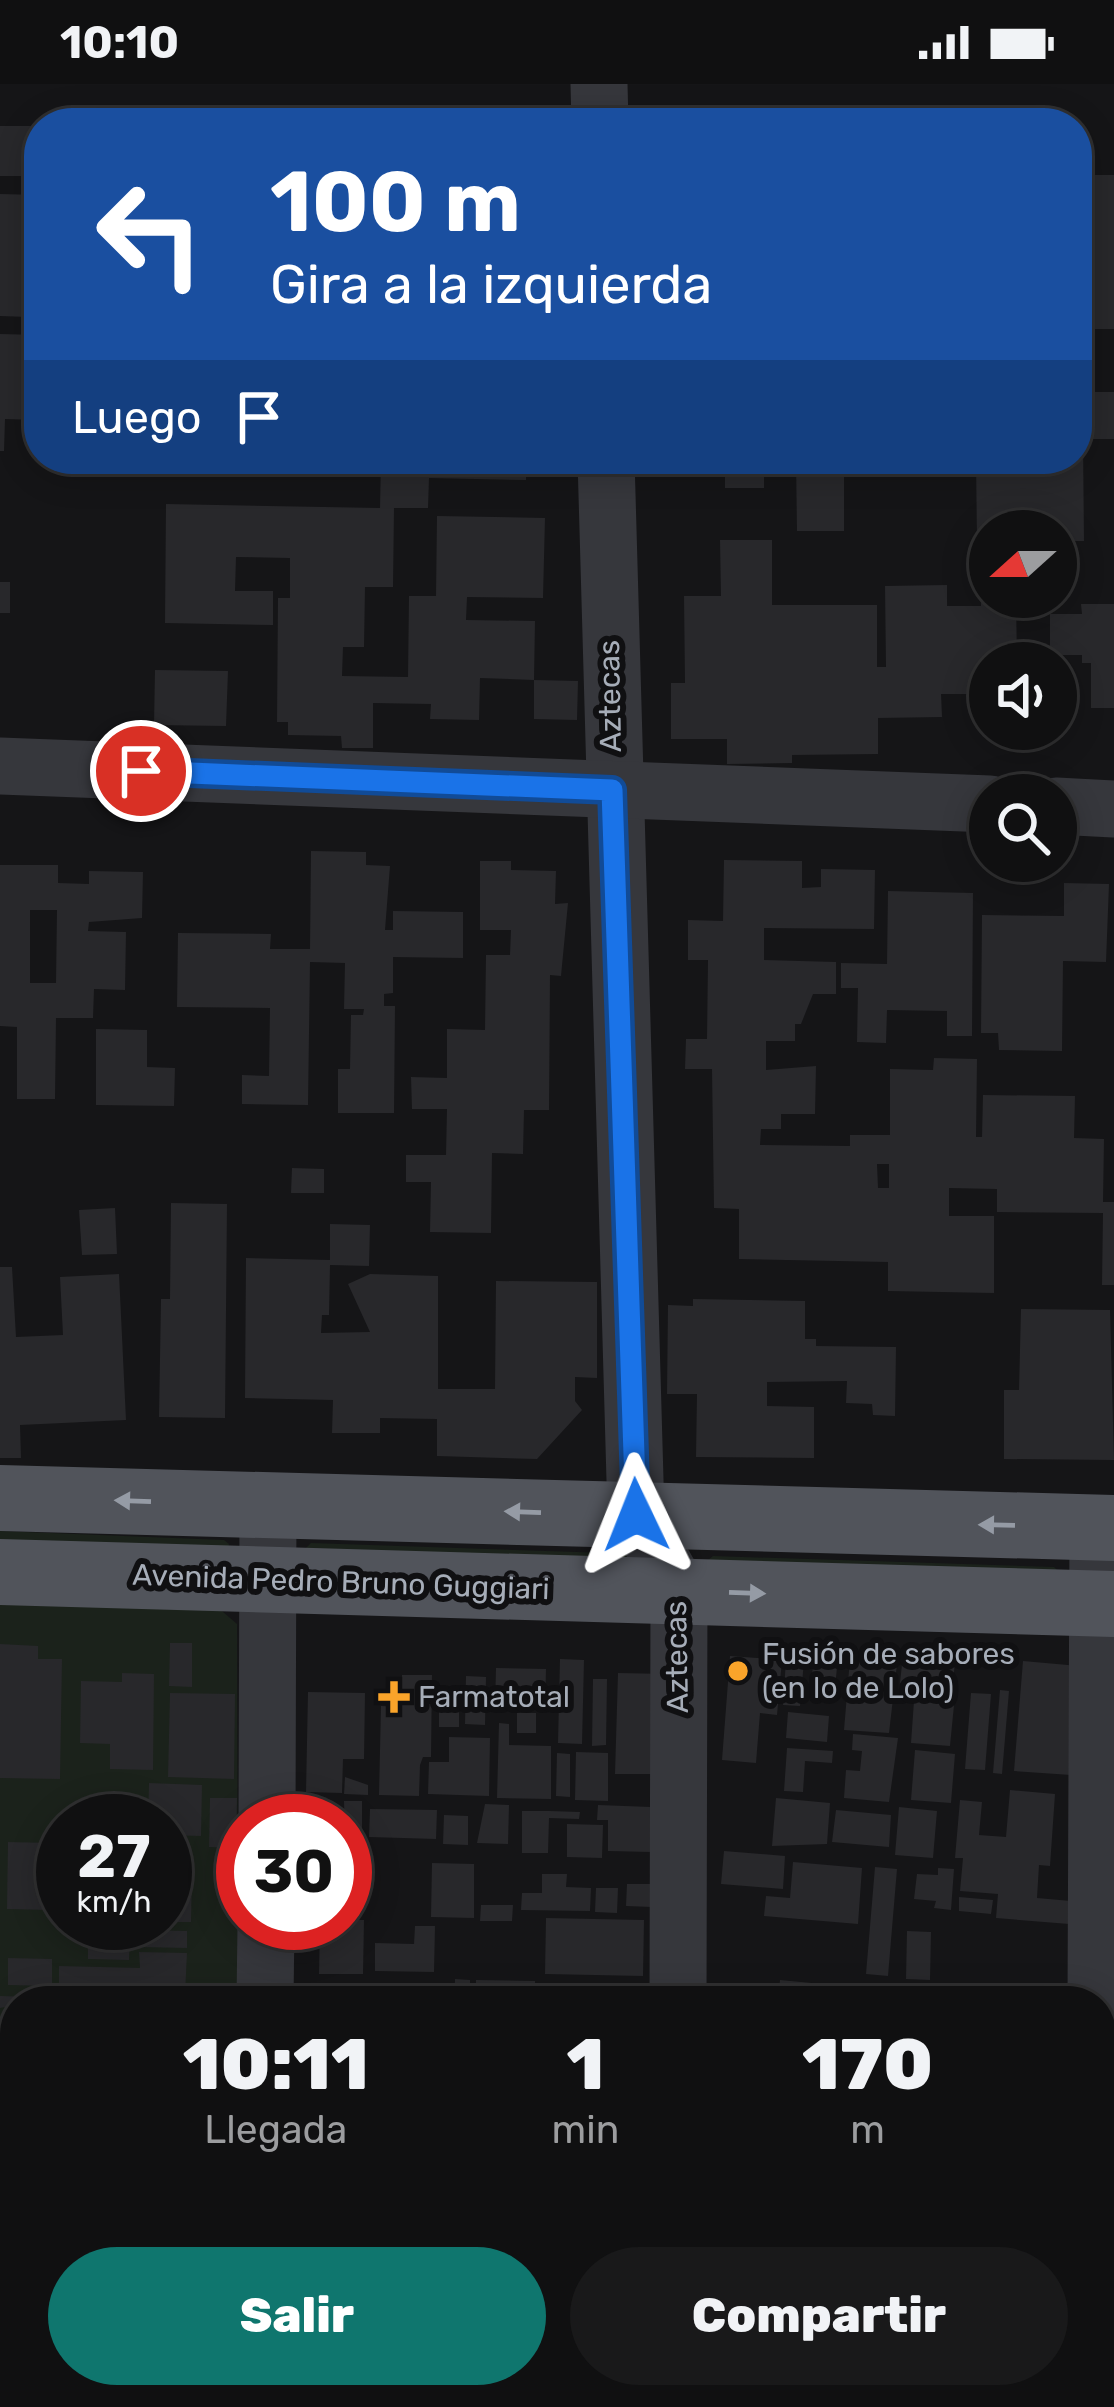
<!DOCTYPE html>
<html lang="es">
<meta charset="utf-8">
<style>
body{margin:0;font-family:Rubik,sans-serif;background:#19191a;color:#f1f3f6;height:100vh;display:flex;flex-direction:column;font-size:45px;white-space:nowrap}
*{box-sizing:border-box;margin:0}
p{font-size:39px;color:#9c9d9f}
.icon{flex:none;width:66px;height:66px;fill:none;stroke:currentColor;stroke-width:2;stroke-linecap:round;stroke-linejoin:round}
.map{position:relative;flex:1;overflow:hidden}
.details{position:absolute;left:0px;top:1902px;width:1116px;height:423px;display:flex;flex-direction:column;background:#101011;border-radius:48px 48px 0 0;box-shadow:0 6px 30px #0003,0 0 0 3px #303031}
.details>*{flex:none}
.hud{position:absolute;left:24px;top:24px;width:1068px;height:366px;border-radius:48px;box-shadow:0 6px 30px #0003,0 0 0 3px #303031;background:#1a4fa0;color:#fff;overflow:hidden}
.needle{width:78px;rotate:249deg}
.tools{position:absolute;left:969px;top:426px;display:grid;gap:24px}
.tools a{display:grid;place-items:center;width:108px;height:108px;border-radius:50%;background:#101011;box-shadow:0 6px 30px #0003,0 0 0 3px #303031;font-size:60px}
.speed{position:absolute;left:36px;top:1710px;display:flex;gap:24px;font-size:60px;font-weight:700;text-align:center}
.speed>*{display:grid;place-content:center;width:156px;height:156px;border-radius:50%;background:#101011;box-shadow:0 6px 30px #0003,0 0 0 3px #303031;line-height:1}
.speed small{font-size:30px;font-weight:400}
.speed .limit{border:18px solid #d22;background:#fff;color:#111}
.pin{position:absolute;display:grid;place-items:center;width:102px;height:102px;color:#fff;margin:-51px;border:6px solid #fff;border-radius:50%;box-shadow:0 3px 12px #0007}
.me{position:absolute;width:132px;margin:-66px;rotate:358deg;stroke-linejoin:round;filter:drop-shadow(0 0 9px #0008)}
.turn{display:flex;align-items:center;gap:42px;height:252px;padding:0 48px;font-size:54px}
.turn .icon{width:156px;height:156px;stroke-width:2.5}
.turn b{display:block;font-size:84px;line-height:102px}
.then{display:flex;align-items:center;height:114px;padding:0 48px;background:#0003;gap:24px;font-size:45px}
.eta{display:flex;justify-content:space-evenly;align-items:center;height:204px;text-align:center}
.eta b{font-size:72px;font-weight:800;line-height:84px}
.button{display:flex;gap:24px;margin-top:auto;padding:24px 48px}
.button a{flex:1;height:138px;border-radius:72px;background:#0f766e;color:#fff;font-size:48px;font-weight:800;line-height:138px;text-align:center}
.button a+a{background:#19191a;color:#f1f3f6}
.status{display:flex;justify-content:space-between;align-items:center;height:84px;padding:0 60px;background:#101011;direction:ltr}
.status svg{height:33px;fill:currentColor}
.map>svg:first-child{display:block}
</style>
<div class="status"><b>10:10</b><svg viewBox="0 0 49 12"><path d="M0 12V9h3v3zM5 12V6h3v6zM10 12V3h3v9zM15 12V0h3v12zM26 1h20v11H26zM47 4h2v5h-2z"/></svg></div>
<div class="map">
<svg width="1114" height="2323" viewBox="0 0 1114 2323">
<rect width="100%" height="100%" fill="#151517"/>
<g fill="#1b221b" fill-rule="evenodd">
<path d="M0 1447 224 1456 229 1460 228 1466 0 1461Z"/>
<path d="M311 1459 638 1470 642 1476 305 1465Z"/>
<path d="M713 1472 1054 1483 1060 1489 708 1476Z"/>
<path d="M0 1515 216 1522 237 1540 238 1917H15V2310H238V2323H0ZM63 1737H165V1839H63Z"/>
</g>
<g fill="#28282b" fill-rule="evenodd">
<rect x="0" y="42" width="39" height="50"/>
<rect x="1077" y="91" width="37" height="154"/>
<path d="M0 110 39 111V208H28V233L0 232Z"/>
<path d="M0 250 39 251 37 336 5 335 4 367H0Z"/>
<rect x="1083" y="308" width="31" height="47"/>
<path d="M1077 355H1083L1084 457H1056V447H990V457H977L976 377 1077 375Z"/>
<path d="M381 375H526V396L429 394 428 424H394L393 503H365L364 563H343L342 592 408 593 409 512H436L437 432 545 434 543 514 467 513 466 536 535 537 534 596 578 597 577 636 534 635V596L480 594 479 636 430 635 431 620 373 619V664H342L341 652 288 651V638H277L278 514H290V474L236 473 235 507H273V541L165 539 166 420 380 424Z"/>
<rect x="725" y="375" width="39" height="29"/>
<path d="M796 375H844V447H797Z"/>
<path d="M720 456H772V521H877V583H886L885 502 947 501V522H981L980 498H990V513H1016L1017 579H990V610H941L942 633 878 634V670L792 671V679L727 680V655H671V599H685L684 512H721Z"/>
<rect x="0" y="498" width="10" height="31"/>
<path d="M1081 520H1114V624H1091V579H1082V571H1050V530H1082Z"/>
<path d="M155 586 228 587 226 642 154 641Z"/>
<path d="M311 767 366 768V781L390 782 385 846H393V827L463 828V874L393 873V909L384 910V922H395L394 1029H338V985H350L351 931H363L364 925H344L345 879 310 878 308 1021 242 1020V991L269 992 270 924 177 923 178 849 271 850 270 865H310Z"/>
<path d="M724 776 802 777V804L821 803V785L875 786 874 845 764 844V876L836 878V910H813L801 940H795V957H766V986L816 982 815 1030H781V1045H761L760 1061 850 1062V1051H890V985L933 986 934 974 977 975 976 1053H982L983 1011 1075 1012 1074 1054 1104 1055 1103 1118H1114V1201H1102L1103 1129 997 1128V1105L949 1104V1132H994V1209L888 1207V1178L739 1175V1125L714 1124 712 985H685L686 955H707L708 876H688V836L723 837ZM877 1080H889V1104H878Z"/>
<path d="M480 777H511V786L556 787 555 820 568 819 561 892 550 891 549 1026H524L523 1070 492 1069 491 1149 430 1148 431 1098H406V1071H446L447 1025H412L411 993 447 994V945L485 946 486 871H510L511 846H480Z"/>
<path d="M0 781H58V799L89 800V787L143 788 142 834 89 838 88 847 126 848 125 906 94 905 93 934H56L55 1015H17V943L0 942ZM30 826H57L56 899H30Z"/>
<path d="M1064 799 1109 800 1106 878 1063 877 1062 967 999 966 998 949H981L982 831 1064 832Z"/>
<path d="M888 807 973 809 972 952H947V927L887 926 886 959 857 958 858 904H841V879L887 880Z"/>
<path d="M96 945 147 946V983L175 984 174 1022 96 1021Z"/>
<path d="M292 1084 324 1085V1109H291Z"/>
<path d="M171 1119 227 1120 225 1334 159 1333 161 1215H170Z"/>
<path d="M115 1124 117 1170 82 1171 79 1126Z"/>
<path d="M330 1140 370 1141 369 1182 330 1181 329 1231H322L321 1249 370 1248 348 1200 370 1190 438 1192V1305H495L496 1197 597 1198V1294L575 1293V1317L582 1326 537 1375 437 1372V1335L380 1334V1349H332L333 1316 245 1314 246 1174 330 1176Z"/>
<path d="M0 1183H12L16 1253 63 1251 60 1193 119 1190 126 1336 20 1341 21 1374H0Z"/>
<path d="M693 1215 805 1217V1255H816V1262L896 1263 895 1332 873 1331 872 1320 846 1319 847 1297 767 1298V1322L814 1323V1374L696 1373 697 1310H667L668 1221 693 1222Z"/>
<path d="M1021 1225 1110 1226 1114 1376 1004 1375V1306H1019Z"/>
<path d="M170 1559H192V1603L169 1602Z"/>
<path d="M0 1560 38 1562V1575H62L60 1695 0 1694Z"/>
<path d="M814 1571 838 1573 834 1614 810 1612Z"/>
<path d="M903 1571 955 1575 953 1603 900 1599Z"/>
<path d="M730 1572 782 1576 777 1631 760 1629 756 1679 722 1676Z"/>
<path d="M560 1575 584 1576 582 1660 558 1659Z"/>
<path d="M850 1575 897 1580 889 1649 844 1646Z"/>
<path d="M786 1576 804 1577 800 1622 783 1621Z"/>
<path d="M1023 1577 1079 1582 1071 1691 1014 1687Z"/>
<path d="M496 1584 546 1585 545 1626 495 1624Z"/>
<path d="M122 1589 154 1590 153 1686 110 1685V1660L80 1659 81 1597 122 1598Z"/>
<path d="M618 1589 667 1590 665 1690H615Z"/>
<path d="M402 1591H432L431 1673H423L420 1681 419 1712 379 1711 381 1622 401 1623Z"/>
<path d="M466 1592 486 1593 485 1641 465 1640Z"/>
<path d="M593 1595H607L606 1661 592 1662Z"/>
<rect x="439" y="1604" width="20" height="39"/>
<path d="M1000 1606 1009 1607 1002 1690 993 1689Z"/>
<path d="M308 1608 365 1609 364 1675H343L342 1709 306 1708Z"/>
<path d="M170 1609 235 1610 234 1695 168 1693Z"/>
<path d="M971 1609 991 1610 985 1686 965 1685Z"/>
<path d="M914 1617 954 1621 950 1662 911 1659Z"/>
<path d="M788 1628 829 1632 827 1658 786 1654Z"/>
<rect x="517" y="1629" width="19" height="20"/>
<path d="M499 1639 509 1640V1661L551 1662V1715L497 1714Z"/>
<path d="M853 1650 898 1654 889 1718 844 1714 846 1686 860 1687 862 1667 852 1666Z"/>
<path d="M449 1653 490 1654 489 1712 428 1710 429 1678H449Z"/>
<path d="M787 1664 833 1667 832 1679 805 1677 803 1708 784 1707Z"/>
<path d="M915 1666 955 1670 951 1719 911 1716Z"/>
<path d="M576 1668 608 1669V1717L575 1716Z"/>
<path d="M557 1669 570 1670V1713L556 1712Z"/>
<path d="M345 1693 368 1701V1711L344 1710Z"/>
<path d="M149 1699 202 1701 201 1752 165 1751V1737H148Z"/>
<path d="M1010 1706 1055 1710 1050 1782 1039 1781 1037 1814 1071 1817 1069 1840 996 1834 998 1810 960 1807 963 1774H955L960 1716 982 1718 979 1751 1006 1753Z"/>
<path d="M210 1714H237L236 1764 209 1763Z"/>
<path d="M776 1714 830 1719 827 1760 772 1762Z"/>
<path d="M344 1717H362V1751L345 1750Z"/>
<path d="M485 1720 509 1721 508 1760 477 1759Z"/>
<path d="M598 1721 651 1723V1768L608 1767V1736H597Z"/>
<path d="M899 1723 937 1727 933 1774 895 1771Z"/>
<path d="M370 1725 437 1726 436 1755 369 1753Z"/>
<path d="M836 1726 891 1731 889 1763 832 1758Z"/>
<path d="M522 1727H549L580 1728 579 1735 549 1734 548 1769H522Z"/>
<path d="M444 1731 468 1732V1761L443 1760Z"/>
<path d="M567 1740 603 1741 602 1774 567 1773Z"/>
<path d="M8 1758 52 1759 50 1826 7 1825Z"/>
<path d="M724 1767 785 1772 783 1805 721 1800Z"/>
<path d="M793 1778 862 1784 858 1840 764 1832 766 1812 790 1814Z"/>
<path d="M432 1779 474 1780V1834L431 1833Z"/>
<path d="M875 1783 897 1785 888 1892 866 1890Z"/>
<path d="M938 1784 954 1785 951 1826 934 1824 936 1817 914 1815 917 1790 938 1791Z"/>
<path d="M165 1790 192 1791 191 1838H165Z"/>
<path d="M542 1790H567L566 1803 591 1804 590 1827 521 1826 522 1809H542Z"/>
<path d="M627 1800H653L652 1823 626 1822Z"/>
<path d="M596 1804H618L617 1829 595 1828Z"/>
<path d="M959 1813 993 1816 991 1830 959 1827Z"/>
<path d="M481 1821H513L512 1837H480Z"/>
<path d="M546 1834 644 1836 643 1892 545 1890Z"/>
<path d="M345 1836H364L363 1890H319L320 1839Z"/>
<path d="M415 1842H435L434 1888 375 1887V1859L414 1860Z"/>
<path d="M88 1846 130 1847 129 1876 88 1875Z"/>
<path d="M140 1846 187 1847V1864L139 1863Z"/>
<path d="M907 1847 931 1848 930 1896 906 1895Z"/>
<path d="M139 1868 187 1869 185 1910 59 1907V1882L140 1884Z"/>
<path d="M8 1874 52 1875V1902L8 1901Z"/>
<path d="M455 1895 470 1896V1917H454Z"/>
<path d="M476 1896 535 1897V1917H476Z"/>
<path d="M780 1896 822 1900 820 1917H778Z"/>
<path d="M828 1903 878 1907 877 1917H827Z"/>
<rect x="322" y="1904" width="28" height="13"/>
<path d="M902 1906 995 1914V1917H901Z"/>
<path d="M0 1912 37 1913V1917L0 1924Z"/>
<path d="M0 1936 15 1937V1968H0Z"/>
<path d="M0 2006H15V2033L0 2032Z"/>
<rect x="0" y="2102" width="15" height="49"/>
<path d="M0 2211 15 2212V2290H0Z"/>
<path d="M0 2296H15V2310H26V2323H0Z"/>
<path d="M96 2310H127L128 2320 97 2322Z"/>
<path d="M191 2310H228L229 2323H192Z"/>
<path d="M341 2310H373V2320H340Z"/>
<path d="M471 2310H512V2323H470Z"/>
<rect x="581" y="2310" width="38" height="7"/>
<path d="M738 2310H752L753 2318 785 2316V2323H739Z"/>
<path d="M1069 2312V2323H998L997 2316Z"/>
<path d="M37 2313H69V2323H38Z"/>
<path d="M926 2314V2323H855V2318Z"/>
<path d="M378 2317 439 2319V2323H378Z"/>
</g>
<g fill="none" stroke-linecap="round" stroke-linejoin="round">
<g stroke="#36373c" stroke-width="57">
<path d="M599 0 600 39"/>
<path d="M606 375 636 1431 679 1507 678 1917"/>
<path d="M0 682 990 720"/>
<path d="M1056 722 1114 725"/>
<path d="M267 1737 268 1421"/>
<path d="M265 1917 266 1839"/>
<path d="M1096 1917 1098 1443"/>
<path d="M263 2323V2310"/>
<path d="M677 2323V2310"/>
<path d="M1094 2323V2310"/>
</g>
<g stroke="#51545b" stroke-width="66">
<path d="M0 1414 1114 1444"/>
<path d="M0 1488 1114 1520"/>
</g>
</g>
<defs><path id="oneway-solid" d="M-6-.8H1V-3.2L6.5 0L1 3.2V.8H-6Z" transform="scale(3)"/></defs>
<g fill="#959ba5">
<use href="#oneway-solid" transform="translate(133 1417) rotate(-178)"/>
<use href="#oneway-solid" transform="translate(523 1428) rotate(-178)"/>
<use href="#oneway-solid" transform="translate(997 1441) rotate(-179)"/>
<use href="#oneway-solid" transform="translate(747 1509) rotate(2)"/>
</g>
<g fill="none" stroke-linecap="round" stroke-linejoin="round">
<defs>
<path id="route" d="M141 687 612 706 636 1431"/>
</defs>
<use href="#route" stroke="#114b97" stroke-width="30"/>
<use href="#route" stroke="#1a73e8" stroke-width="21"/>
</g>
<g fill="#faa42a" stroke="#101012" stroke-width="4.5">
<circle cx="738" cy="1587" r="12"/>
<path d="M388 1595h12v12h12v12h-12v12h-12v-12h-12v-12h12z"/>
</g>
<g text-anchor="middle" stroke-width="12" stroke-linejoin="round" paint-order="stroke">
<g font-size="30" fill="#a6adb8" stroke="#101012">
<text transform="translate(610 612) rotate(-91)" y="10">Aztecas</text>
<text transform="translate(341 1498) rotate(2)" y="10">Avenida Pedro Bruno Guggiari</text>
<text transform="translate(677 1573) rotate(-91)" y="10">Aztecas</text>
</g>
<g font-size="30" fill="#a6adb8" stroke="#101012" text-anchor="start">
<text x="762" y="1580">Fusión de sabores<tspan x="762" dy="34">(en lo de Lolo)</tspan></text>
<text x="418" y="1623">Farmatotal</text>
</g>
</g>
</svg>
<div class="tools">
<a><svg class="needle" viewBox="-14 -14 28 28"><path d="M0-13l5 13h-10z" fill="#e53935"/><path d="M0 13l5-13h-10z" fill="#9c9d9f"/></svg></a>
<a><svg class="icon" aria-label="sound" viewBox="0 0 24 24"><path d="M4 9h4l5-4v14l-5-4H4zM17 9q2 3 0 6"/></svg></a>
<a><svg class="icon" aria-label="search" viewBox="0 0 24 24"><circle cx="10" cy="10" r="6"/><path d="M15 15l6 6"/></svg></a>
</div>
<div class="speed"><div>27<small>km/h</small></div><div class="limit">30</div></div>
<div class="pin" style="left:141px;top:687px;background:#d93025"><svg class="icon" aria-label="arrive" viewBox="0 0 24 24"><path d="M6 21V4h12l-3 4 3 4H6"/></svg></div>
<svg class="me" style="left:636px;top:1431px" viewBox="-20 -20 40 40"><path d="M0-17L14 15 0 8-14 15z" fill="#1a73e8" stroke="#fff" stroke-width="4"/></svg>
<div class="hud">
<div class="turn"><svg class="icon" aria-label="left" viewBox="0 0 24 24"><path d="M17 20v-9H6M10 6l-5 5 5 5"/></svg><div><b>100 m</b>Gira a la izquierda</div></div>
<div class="then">Luego<svg class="icon" aria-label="arrive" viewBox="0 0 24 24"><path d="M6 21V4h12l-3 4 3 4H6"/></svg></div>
</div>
<section class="details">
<div class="eta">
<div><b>10:11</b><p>Llegada</p></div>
<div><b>1</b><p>min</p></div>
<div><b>170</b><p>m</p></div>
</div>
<div class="button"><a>Salir</a><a>Compartir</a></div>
</section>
</div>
